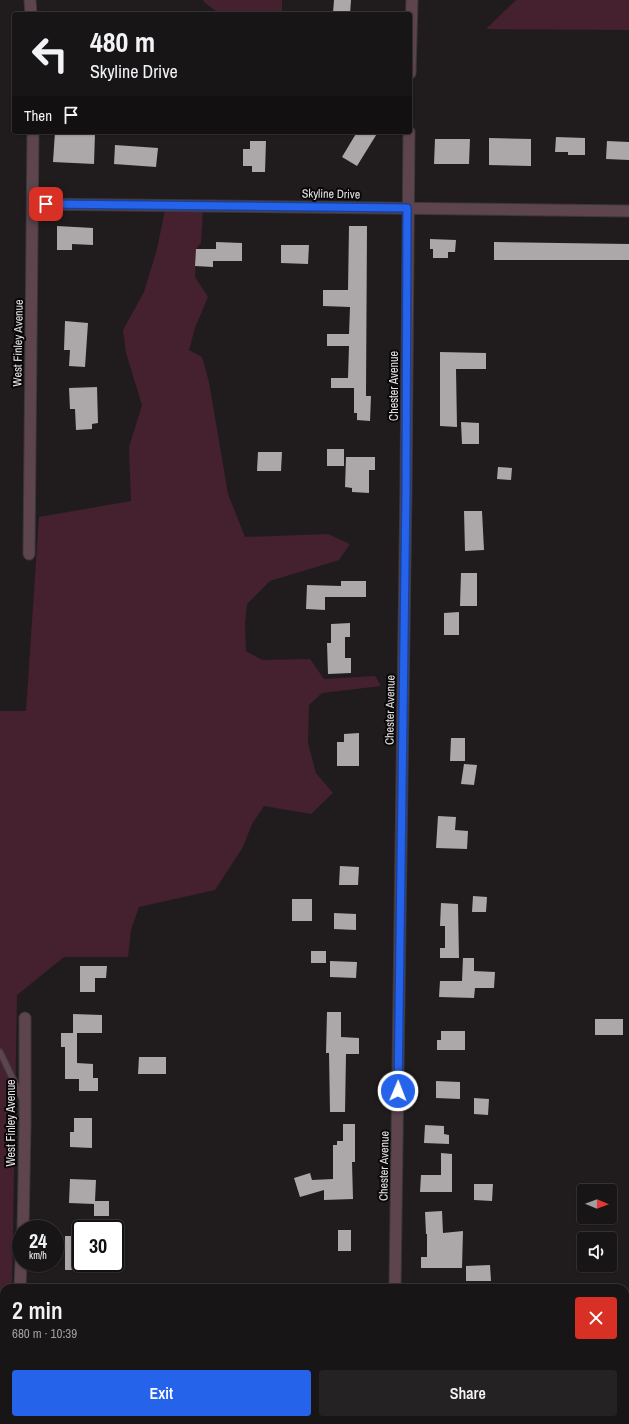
<!DOCTYPE html>
<meta charset="utf-8">
<style>
body{margin:0;font-family:"Archivo Narrow",sans-serif;background:#252223;color:#f1f3f6;height:100vh;display:flex;flex-direction:column;font-size:15px;white-space:nowrap}
*{box-sizing:border-box;margin:0}
p{font-size:13px;color:#9f9fa1}
.icon{flex:none;width:22px;height:22px;fill:none;stroke:currentColor;stroke-width:2;stroke-linecap:round;stroke-linejoin:round}
.map{position:relative;flex:1;overflow:hidden}
.panel{position:absolute;left:0px;top:1284px;width:629px;height:140px;display:flex;flex-direction:column;background:#181516;border-radius:12px 12px 0 0;box-shadow:0 1px 3px #0004,0 0 0 1px #363435}
.panel>*{flex:none}
.top-card{position:absolute;left:12px;top:12px;width:400px;height:122px;border-radius:4px;box-shadow:0 1px 3px #0004,0 0 0 1px #363435;background:#181516;color:#f1f3f6;overflow:hidden}
.needle{width:26px;rotate:91deg}
.controls{position:absolute;left:577px;top:1184px;display:grid;gap:8px}
.controls a{display:grid;place-items:center;width:40px;height:40px;border-radius:4px;background:#181516;box-shadow:0 1px 3px #0004,0 0 0 1px #363435;font-size:20px}
.speed{position:absolute;left:12px;top:1220px;display:flex;gap:8px;font-size:20px;font-weight:700;text-align:center}
.speed>*{display:grid;place-content:center;width:52px;height:52px;border-radius:50%;background:#181516;box-shadow:0 1px 3px #0004,0 0 0 1px #363435;line-height:1}
.speed small{font-size:10px;font-weight:400}
.speed .limit{border:2px solid #111;border-radius:6px;background:#fff;color:#111}
.pin{position:absolute;display:grid;place-items:center;width:34px;height:34px;color:#fff;margin:-17px;border-radius:8px;box-shadow:0 2px 6px #0006}
.me{position:absolute;width:44px;margin:-22px;rotate:1deg;stroke-linejoin:round;filter:drop-shadow(0 0 3px #0008)}
.turn{display:flex;align-items:center;gap:14px;height:84px;padding:0 12px;font-size:18px}
.turn .icon{width:52px;height:52px;stroke-width:2.5}
.turn b{display:block;font-size:28px;line-height:34px}
.then{display:flex;align-items:center;height:38px;padding:0 12px;background:#0003;gap:8px;font-size:15px}
.round{display:grid;place-items:center;flex:none;width:42px;height:42px;border-radius:4px;background:#252223}
.summary{display:flex;align-items:center;justify-content:space-between;height:68px;padding:0 12px}
h1{font-size:24px;font-weight:600;line-height:30px}
.cta{display:flex;gap:8px;margin-top:auto;padding:8px 12px}
.cta a{flex:1;height:46px;border-radius:4px;background:#2563eb;color:#fff;font-size:16px;font-weight:600;line-height:46px;text-align:center}
.cta a+a{background:#252223;color:#f1f3f6}
.map>svg:first-child{display:block}
</style>
<div class="map">
<svg width="629" height="1424" viewBox="0 0 629 1424">
<rect width="100%" height="100%" fill="#201c1e"/>
<g fill="#45202f">
<path d="M203 0H282V14H220L205 3Z"/>
<path d="M516 0H629V30L486 29Z"/>
<path d="M203 209 201 243 196 249 195 277 208 297 195 328 189 350 202 357 209 382 228 494 245 537 328 534 350 544 339 560 270 581 247 604 245 624 246 651 262 660 310 659 324 679 375 676 381 686 322 693 309 705 308 743 316 773 333 793 311 814 264 806 252 824 243 847 215 890 139 907 131 930 128 957H64L17 995 12 1288H4V1317L0 1326V711H26L39 517 131 501 129 447 142 405 126 353 123 330 144 292 157 249 165 210Z"/>
<path d="M0 1358 4 1362V1420H53L55 1424H0Z"/>
</g>
<g fill="#aca7a9">
<path d="M334 0H351L350 14 333 13Z"/>
<path d="M55 132H95L94 164 53 162Z"/>
<path d="M357 132H378L357 166 342 157Z"/>
<path d="M556 137 585 138V155H568V152H555Z"/>
<path d="M489 138 531 139V166L489 165Z"/>
<path d="M435 139H470L469 164H434Z"/>
<path d="M250 141H266L265 172H252V166H243V149H250Z"/>
<path d="M607 141 629 142V160L606 159Z"/>
<path d="M115 145 158 148 156 167 114 164Z"/>
<path d="M57 226 93 228V245L72 244V250H57Z"/>
<path d="M349 226H367L366 396H371L370 421 357 420V413H354V388H331V378H348L349 346H327V334H349L350 307 323 306V290H348Z"/>
<path d="M430 239 456 240 455 252H448V258H433V249H430Z"/>
<path d="M216 242 242 243V261H213V267L195 266 196 249H216Z"/>
<path d="M494 242 629 244V260H494Z"/>
<path d="M281 245H309L308 264 281 263Z"/>
<path d="M65 321 88 323 85 367 69 366 70 350H64Z"/>
<path d="M440 352 486 353V369H456L457 427 440 426Z"/>
<path d="M97 387 98 423 92 424V429L76 430 75 409H70L69 388Z"/>
<path d="M461 422 479 423V444H462Z"/>
<rect x="327" y="449" width="17" height="17"/>
<path d="M258 452H282L281 471H257Z"/>
<path d="M346 457H375V470H369V493L352 492V488L345 487Z"/>
<path d="M498 467 512 468 511 480 497 479Z"/>
<path d="M464 511H482L484 550 465 551Z"/>
<path d="M461 573H477V606H460Z"/>
<path d="M341 581H366V597H325V610L306 609 307 585 341 586Z"/>
<path d="M459 612V635H444V613Z"/>
<path d="M350 623V637H345V658H351V673L328 674 327 643H331V624Z"/>
<path d="M359 733V766H337V742H344V734Z"/>
<path d="M451 738H465V761H450Z"/>
<path d="M464 764 477 765 474 785 461 784Z"/>
<path d="M438 816 456 817 455 830 468 831 467 849 436 848Z"/>
<path d="M340 866 359 867 358 885H339Z"/>
<path d="M473 896 487 897 486 912H472Z"/>
<rect x="292" y="899" width="20" height="22"/>
<path d="M441 903 458 904 459 958H440V948H445V926H440Z"/>
<path d="M334 913 356 914V930L334 929Z"/>
<rect x="311" y="951" width="15" height="12"/>
<path d="M463 958H474V971L495 972 494 988H475L474 998 439 997 440 981H462Z"/>
<path d="M330 961 357 962 356 978 330 977Z"/>
<path d="M80 966H107L106 978H95V992H80Z"/>
<path d="M327 1012H341V1037L359 1038V1054H346L345 1112H330L329 1053H326Z"/>
<path d="M73 1014 102 1015V1033H73Z"/>
<rect x="595" y="1019" width="28" height="16"/>
<path d="M441 1031H465V1050H437V1040H441Z"/>
<path d="M61 1033H77V1063L93 1064V1078H98V1091H79V1079H65V1047H61Z"/>
<path d="M139 1057H166V1074H138Z"/>
<path d="M436 1081 460 1082V1099L436 1098Z"/>
<path d="M474 1098 489 1099 488 1115 474 1114Z"/>
<path d="M74 1118H92V1148L70 1147V1132H74Z"/>
<path d="M343 1124H355V1162H352L353 1199 324 1200V1190L300 1197 294 1178 310 1173 312 1180 333 1179V1145H337V1141H343Z"/>
<path d="M425 1125 444 1126V1134L449 1135V1144L424 1143Z"/>
<path d="M441 1153 452 1154V1192H420L421 1175H441Z"/>
<path d="M70 1179 96 1180 95 1201H109V1216H94V1204L69 1203Z"/>
<path d="M474 1184H493L492 1201 474 1200Z"/>
<path d="M442 1211 443 1233 463 1231 462 1268H421V1257H427V1234H426L425 1212Z"/>
<rect x="338" y="1230" width="13" height="21"/>
<path d="M65 1236H81L80 1270H65Z"/>
<path d="M490 1265 491 1281H466V1266Z"/>
</g>
<g fill="none" stroke-linecap="round" stroke-linejoin="round">
<defs>
<path id="lane" d="M0 1052 22 1098"/>
<g id="street">
<path d="M30 0 31 14"/>
<path d="M410 73 412 0"/>
<path d="M33 204 629 211"/>
<path d="M29 554 33 132"/>
<path d="M23 1229 25 1125V1018"/>
<path d="M20 1288 21 1261"/>
<path d="M395 1288 406 485 409 132"/>
<path d="M59 1420 61 1424"/>
<path d="M393 1424 394 1420"/>
</g>
</defs>
<use href="#lane" stroke="#3b3839" stroke-width="8"/>
<use href="#street" stroke="#3b3839" stroke-width="13"/>
<use href="#lane" stroke="#5d444d" stroke-width="5.5"/>
<use href="#street" stroke="#5d444d" stroke-width="11"/>
</g>
<g fill="none" stroke-linecap="round" stroke-linejoin="round">
<defs>
<path id="route" d="M46 204 407 208 406 490 398 1091"/>
</defs>
<use href="#route" stroke="#184099" stroke-width="10"/>
<use href="#route" stroke="#2563eb" stroke-width="7"/>
</g>
<g text-anchor="middle" stroke-width="4" stroke-linejoin="round" paint-order="stroke">
<g font-size="12" fill="#e4e1e2" stroke="#090708">
<text transform="translate(331 194) rotate(1)" y="4">Skyline Drive</text>
<text transform="translate(18 343) rotate(-89)" y="4">West Finley Avenue</text>
<text transform="translate(394 386) rotate(-90)" y="4">Chester Avenue</text>
<text transform="translate(390 710) rotate(-89)" y="4">Chester Avenue</text>
<text transform="translate(11 1123) rotate(-90)" y="4">West Finley Avenue</text>
<text transform="translate(384 1166) rotate(-89)" y="4">Chester Avenue</text>
</g>
</g>
</svg>
<div class="controls">
<a><svg class="needle" viewBox="-14 -14 28 28"><path d="M0-13l5 13h-10z" fill="#e53935"/><path d="M0 13l5-13h-10z" fill="#9f9fa1"/></svg></a>
<a><svg class="icon" aria-label="sound" viewBox="0 0 24 24"><path d="M4 9h4l5-4v14l-5-4H4zM17 9q2 3 0 6"/></svg></a>
</div>
<div class="speed"><div>24<small>km/h</small></div><div class="limit">30</div></div>
<div class="pin" style="left:46px;top:204px;background:#d93025"><svg class="icon" aria-label="arrive" viewBox="0 0 24 24"><path d="M6 21V4h12l-3 4 3 4H6"/></svg></div>
<svg class="me" style="left:398px;top:1091px" viewBox="-20 -20 40 40"><circle r="17" fill="#2563eb" stroke="#fff" stroke-width="3"/><path d="M0-11L8 9 0 5-8 9z" fill="#fff"/></svg>
<div class="top-card">
<div class="turn"><svg class="icon" aria-label="left" viewBox="0 0 24 24"><path d="M17 20v-9H6M10 6l-5 5 5 5"/></svg><div><b>480 m</b>Skyline Drive</div></div>
<div class="then">Then<svg class="icon" aria-label="arrive" viewBox="0 0 24 24"><path d="M6 21V4h12l-3 4 3 4H6"/></svg></div>
</div>
<section class="panel">
<div class="summary"><div><h1>2 min</h1><p>680 m · 10:39</p></div><a class="round" style="background:#d93025;color:#fff"><svg class="icon" aria-label="close" viewBox="0 0 24 24"><path d="M6 6l12 12M18 6L6 18"/></svg></a></div>
<div class="cta"><a>Exit</a><a>Share</a></div>
</section>
</div>
